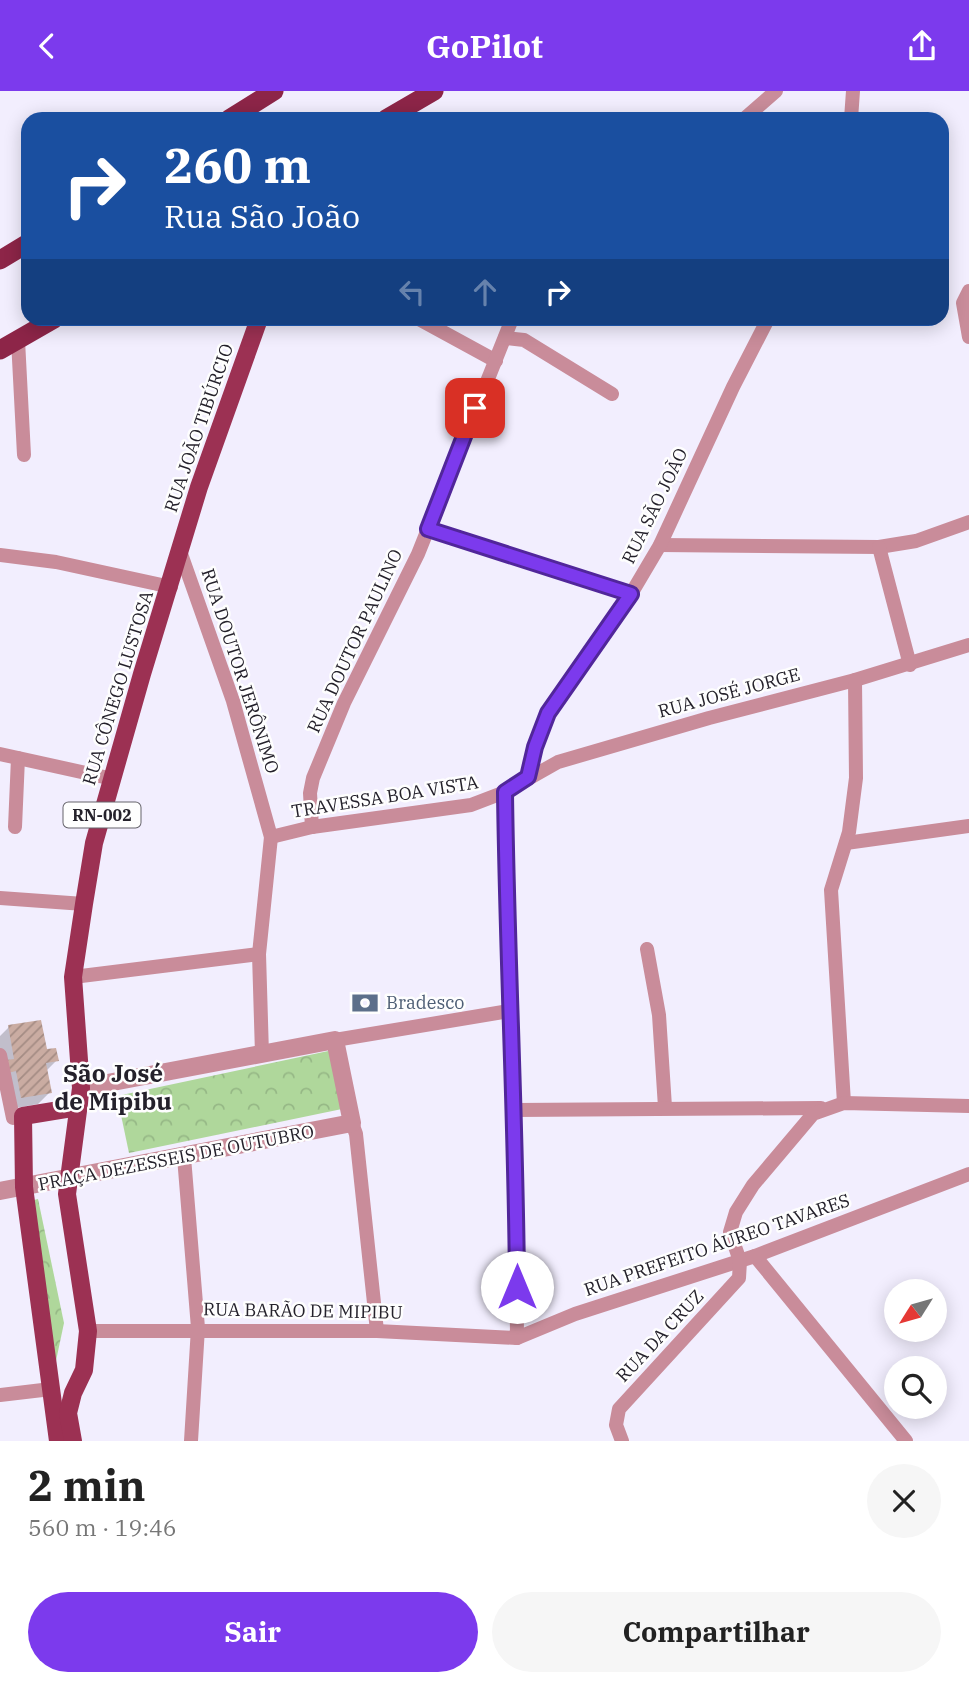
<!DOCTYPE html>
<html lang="pt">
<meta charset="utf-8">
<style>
body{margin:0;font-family:"IBM Plex Serif",serif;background:#f6f6f6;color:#222;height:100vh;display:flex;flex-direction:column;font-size:26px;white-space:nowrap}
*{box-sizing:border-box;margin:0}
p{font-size:23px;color:#767676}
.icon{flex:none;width:38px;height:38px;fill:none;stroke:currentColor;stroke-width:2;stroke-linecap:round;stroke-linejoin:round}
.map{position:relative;height:1350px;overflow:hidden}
.sheet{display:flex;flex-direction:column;background:#fff;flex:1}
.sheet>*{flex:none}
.hud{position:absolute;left:21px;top:21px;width:928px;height:214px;border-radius:21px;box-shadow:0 4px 18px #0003;background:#1a4fa0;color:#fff;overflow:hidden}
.needle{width:46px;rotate:233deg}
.buttons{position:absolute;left:884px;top:1188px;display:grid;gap:14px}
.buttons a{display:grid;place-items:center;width:63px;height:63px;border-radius:50%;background:#fff;box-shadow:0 4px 18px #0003;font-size:35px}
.pin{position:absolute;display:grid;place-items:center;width:60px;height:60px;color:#fff;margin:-30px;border-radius:14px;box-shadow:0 4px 10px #0006}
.me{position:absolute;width:77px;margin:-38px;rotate:0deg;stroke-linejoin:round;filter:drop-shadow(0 0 5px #0008)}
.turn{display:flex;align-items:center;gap:24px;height:147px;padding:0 28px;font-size:32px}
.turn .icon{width:91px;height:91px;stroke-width:2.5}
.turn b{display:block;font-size:49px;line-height:60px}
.lanes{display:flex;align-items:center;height:66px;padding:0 28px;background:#0003;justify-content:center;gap:35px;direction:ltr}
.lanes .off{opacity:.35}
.round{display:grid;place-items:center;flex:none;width:74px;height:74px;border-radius:37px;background:#f6f6f6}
.headline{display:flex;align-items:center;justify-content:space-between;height:119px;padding:0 28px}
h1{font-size:42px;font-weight:700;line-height:52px}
.primary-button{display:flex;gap:14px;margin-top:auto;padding:14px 28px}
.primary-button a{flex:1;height:80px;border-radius:42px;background:#7c3aed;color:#fff;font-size:28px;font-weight:700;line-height:80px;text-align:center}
.primary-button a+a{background:#f6f6f6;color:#222}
header{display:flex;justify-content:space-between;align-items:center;height:91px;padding:0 28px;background:#7c3aed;color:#fff;font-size:32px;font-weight:700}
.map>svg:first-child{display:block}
</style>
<header><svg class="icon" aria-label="back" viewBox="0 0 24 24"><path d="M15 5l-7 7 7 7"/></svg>GoPilot<svg class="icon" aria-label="share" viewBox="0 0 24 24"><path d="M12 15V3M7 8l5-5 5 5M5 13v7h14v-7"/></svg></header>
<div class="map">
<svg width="969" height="1350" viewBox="0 0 969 1350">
<defs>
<pattern id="park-crowns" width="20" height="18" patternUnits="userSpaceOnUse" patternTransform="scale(1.75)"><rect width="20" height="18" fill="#afd79b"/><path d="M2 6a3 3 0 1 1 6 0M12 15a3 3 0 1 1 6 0" fill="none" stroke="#96b886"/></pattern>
<pattern id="building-hatch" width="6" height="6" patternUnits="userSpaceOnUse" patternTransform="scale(1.75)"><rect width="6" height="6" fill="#caaca2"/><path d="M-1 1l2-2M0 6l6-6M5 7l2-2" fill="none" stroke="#a48c84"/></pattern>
</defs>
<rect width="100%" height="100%" fill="#f2eefe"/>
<g fill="url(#park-crowns)">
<path d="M333 959 342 1018 129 1062 117 1005Z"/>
<path d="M38 1108 64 1232 53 1284 18 1113Z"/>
</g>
<path fill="#0003" d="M9 936 57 969 46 980 50 1001 38 1013 10 1018 0 964V945Z"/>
<path fill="url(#building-hatch)" d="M41 929 47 958 56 957 59 970 46 972 52 1002 21 1007 16 980 8 982 6 969 14 968 8 934Z"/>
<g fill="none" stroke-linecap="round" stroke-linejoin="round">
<g stroke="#c98c9a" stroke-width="14">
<path d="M744 28 776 0"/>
<path d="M851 28 853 0"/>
<path d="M969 200 963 212 969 246"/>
<path d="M419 228 496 270"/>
<path d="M505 247 524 249 612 303"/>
<path d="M18 249 24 364"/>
<path d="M428 438 631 503"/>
<path d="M660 454 879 456 916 450 969 431"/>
<path d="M879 456 910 574"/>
<path d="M180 460 233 610 271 746 259 863 262 963"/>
<path d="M0 464 56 471 171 496"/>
<path d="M0 663 113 688"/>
<path d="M528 686 535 656 548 622 631 503 660 454 733 296 768 228"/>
<path d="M505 701 509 920 515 1019 517 1247"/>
<path d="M15 736 18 667"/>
<path d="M312 736 310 702 313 687 344 612 418 463 512 228"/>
<path d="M271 746 312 736 471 714 505 701 558 671 709 627 855 589 969 554"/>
<path d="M846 752 969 735"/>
<path d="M0 807 84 813"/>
<path d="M647 858 659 924 665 1016"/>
<path d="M73 886 259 863"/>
<path d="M335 949 509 920"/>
<path d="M0 964 13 1027"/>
<path d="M844 1012 831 799 849 741 856 687 855 589"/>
<path d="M515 1019 821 1017"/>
<path d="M352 1032 356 1043 377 1240"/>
<path d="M184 1066 198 1237 191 1350"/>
<path d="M755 1165 906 1350"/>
<path d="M88 1240H377L517 1247 575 1223 755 1165 969 1083"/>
<path d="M0 1304 51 1298"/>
<path d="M622 1350 616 1334 619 1318 739 1187 740 1170 730 1141 736 1121 753 1094 813 1023 844 1012 969 1015"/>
</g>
<path stroke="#c98c9a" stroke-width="18" d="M0 1100 352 1032 335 949 81 997"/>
<g stroke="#9c3153" stroke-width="18">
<path d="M58 1350 24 1096 23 1025 78 1016"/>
<path d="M73 1350 68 1322 73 1302 84 1279 88 1240 67 1103 81 997 73 886 84 813 94 752 142 583 199 396 259 228"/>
</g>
<g stroke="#8d2548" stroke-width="19">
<path d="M229 28 274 0"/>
<path d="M386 28 434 0"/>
<path d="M0 169 28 152"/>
<path d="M0 259 54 228"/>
</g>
</g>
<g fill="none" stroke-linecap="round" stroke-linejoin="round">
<defs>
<path id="route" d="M475 317 428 438 631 503 548 622 535 656 528 686 505 701C507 866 516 1031 517 1196"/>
</defs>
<use href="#route" stroke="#51269a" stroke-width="18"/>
<use href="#route" stroke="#7c3aed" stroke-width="12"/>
</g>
<defs>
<symbol id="bank-bare" viewBox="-9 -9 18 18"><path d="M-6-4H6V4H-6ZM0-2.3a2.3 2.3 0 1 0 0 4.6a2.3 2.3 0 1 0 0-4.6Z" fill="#5c6f8a" stroke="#fefefe" stroke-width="2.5" paint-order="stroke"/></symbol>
</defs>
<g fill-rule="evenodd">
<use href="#bank-bare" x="346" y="893" width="38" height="38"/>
</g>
<g text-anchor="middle" stroke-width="5" stroke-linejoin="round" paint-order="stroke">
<rect fill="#fefefe" stroke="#65636a" stroke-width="2" x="63.5" y="711.5" width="77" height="25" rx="5"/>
<g font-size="16" font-weight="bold" fill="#24212b">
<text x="102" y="730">RN-002</text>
</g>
<g font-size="18" fill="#24212b" stroke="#fefefe">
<text transform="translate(199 337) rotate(-71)" y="6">RUA JOÃO TIBÚRCIO</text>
<text transform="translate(655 415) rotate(-64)" y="6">RUA SÃO JOÃO</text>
<text transform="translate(355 550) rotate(-65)" y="6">RUA DOUTOR PAULINO</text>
<text transform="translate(240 580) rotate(72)" y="6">RUA DOUTOR JERÔNIMO</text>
<text transform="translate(118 597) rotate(-73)" y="6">RUA CÔNEGO LUSTOSA</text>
<text transform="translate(729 602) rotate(-15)" y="6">RUA JOSÉ JORGE</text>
<text transform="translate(385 706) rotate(-9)" y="6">TRAVESSA BOA VISTA</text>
<text transform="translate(176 1067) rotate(-11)" y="6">PRAÇA DEZESSEIS DE OUTUBRO</text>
<text transform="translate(717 1154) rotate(-19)" y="6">RUA PREFEITO ÁUREO TAVARES</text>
<text transform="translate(303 1220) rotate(1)" y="6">RUA BARÃO DE MIPIBU</text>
<text transform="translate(660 1245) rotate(-47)" y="6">RUA DA CRUZ</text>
</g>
<g font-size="18" fill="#4e5e75" stroke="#fefefe" text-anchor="start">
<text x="386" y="918">Bradesco</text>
</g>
<g font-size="24" font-weight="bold" fill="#24212b" stroke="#fefefe">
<text x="113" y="991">São José<tspan x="113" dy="28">de Mipibu</tspan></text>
</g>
</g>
</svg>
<div class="buttons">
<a><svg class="needle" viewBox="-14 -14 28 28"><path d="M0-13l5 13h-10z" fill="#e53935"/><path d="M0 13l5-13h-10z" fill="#767676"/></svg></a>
<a><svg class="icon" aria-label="search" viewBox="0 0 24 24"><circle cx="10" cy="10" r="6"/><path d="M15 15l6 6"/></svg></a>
</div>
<div class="pin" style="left:475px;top:317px;background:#d93025"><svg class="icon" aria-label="arrive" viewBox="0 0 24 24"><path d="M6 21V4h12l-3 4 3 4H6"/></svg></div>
<svg class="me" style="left:517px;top:1196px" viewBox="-20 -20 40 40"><circle r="19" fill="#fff"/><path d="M0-13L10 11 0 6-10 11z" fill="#7c3aed"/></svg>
<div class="hud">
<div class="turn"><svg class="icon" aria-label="right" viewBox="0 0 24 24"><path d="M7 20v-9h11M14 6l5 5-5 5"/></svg><div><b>260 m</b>Rua São João</div></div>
<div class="lanes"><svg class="icon off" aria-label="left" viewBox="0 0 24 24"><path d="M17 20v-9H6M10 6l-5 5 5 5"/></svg><svg class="icon off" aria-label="ahead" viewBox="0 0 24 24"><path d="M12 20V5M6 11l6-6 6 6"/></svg><svg class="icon" aria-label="right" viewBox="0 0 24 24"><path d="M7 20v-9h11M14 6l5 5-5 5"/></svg></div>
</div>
</div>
<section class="sheet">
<div class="headline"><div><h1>2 min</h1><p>560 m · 19:46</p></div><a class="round"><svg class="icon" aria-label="close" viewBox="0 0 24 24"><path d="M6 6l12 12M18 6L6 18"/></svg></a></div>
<div class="primary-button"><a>Sair</a><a>Compartilhar</a></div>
</section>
